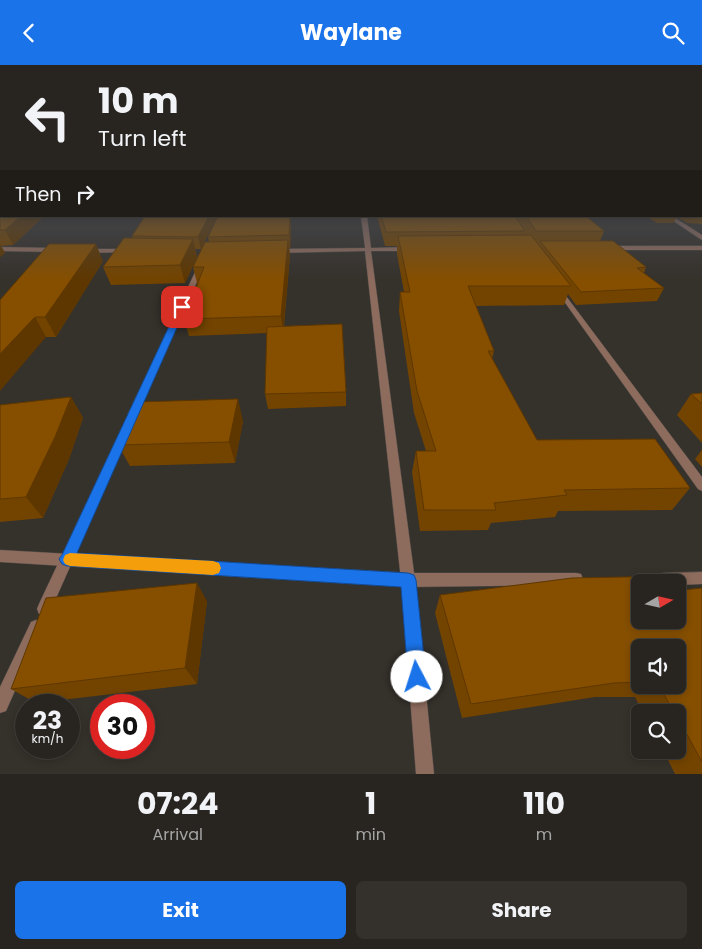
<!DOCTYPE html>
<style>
body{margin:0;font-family:Poppins,sans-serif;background:#34312d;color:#f1f3f6;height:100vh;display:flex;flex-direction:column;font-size:19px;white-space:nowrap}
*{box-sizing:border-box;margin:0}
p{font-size:16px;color:#a5a5a5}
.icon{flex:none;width:28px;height:28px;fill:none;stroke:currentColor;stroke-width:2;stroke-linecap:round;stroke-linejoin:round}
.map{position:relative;height:709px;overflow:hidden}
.panel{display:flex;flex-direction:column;background:#282520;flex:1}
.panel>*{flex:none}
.hud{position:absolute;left:0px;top:0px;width:702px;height:152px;box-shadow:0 2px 8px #0003,0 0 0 1px #44423e;background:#282520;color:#f1f3f6;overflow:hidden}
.needle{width:32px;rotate:81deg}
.buttons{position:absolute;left:631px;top:509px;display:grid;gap:10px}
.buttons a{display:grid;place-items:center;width:55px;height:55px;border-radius:8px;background:#282520;box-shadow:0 2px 8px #0003,0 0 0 1px #44423e;font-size:25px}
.speed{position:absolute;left:15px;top:629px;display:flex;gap:10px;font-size:25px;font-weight:700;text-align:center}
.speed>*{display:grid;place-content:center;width:65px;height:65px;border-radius:50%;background:#282520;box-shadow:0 2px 8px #0003,0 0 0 1px #44423e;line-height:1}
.speed small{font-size:12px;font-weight:400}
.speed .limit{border:8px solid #d22;background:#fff;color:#111}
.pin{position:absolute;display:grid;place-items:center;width:42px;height:42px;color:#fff;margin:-21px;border-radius:10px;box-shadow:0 2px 8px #0006}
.me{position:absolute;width:55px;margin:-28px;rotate:355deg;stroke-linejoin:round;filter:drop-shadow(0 0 4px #0008)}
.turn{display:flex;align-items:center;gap:18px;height:105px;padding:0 15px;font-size:22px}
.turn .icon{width:65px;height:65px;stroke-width:2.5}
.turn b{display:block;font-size:35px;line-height:42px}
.then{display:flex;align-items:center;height:48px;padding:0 15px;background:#0003;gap:10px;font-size:19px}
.eta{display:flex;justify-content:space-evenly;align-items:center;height:85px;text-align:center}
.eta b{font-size:30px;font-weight:700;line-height:35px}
.action{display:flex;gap:10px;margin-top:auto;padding:10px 15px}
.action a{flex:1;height:58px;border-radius:8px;background:#1a73e8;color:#fff;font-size:20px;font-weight:700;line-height:58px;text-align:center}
.action a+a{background:#34312d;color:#f1f3f6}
header{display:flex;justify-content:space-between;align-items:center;height:65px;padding:0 15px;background:#1a73e8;color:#fff;font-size:22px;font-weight:700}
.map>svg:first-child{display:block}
</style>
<header><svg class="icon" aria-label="back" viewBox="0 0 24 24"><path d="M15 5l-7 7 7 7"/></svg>Waylane<svg class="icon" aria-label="search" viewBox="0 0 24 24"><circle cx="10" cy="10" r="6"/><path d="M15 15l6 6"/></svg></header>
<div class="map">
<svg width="702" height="709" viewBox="0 0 702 709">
<rect width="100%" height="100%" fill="#35312b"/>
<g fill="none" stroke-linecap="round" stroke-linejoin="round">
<defs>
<g id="minor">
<path d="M361 151H367L371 183 409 182 412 184 409 186H371L415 515 434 709H416L401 515 365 186 276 188 273 186 276 184 365 183Z"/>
<path d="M702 181V185H611L608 183 611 181Z"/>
<path d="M0 182 56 183 59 185 56 187 0 186Z"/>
<path d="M129 184 132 186 131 187 86 188 83 186 86 184Z"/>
<path d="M201 199 204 201 138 349 136 351H130L128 349 198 201Z"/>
<path d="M556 223H560L702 412V426L698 424 556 225Z"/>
<path d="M124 365 129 369 49 549 44 551 39 549 37 544 39 539 119 369Z"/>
<path d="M36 555 41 557 43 562 6 646 0 648V622L31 557Z"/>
</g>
<g id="tertiary">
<path d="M666 151H672L702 170V175Z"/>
<path d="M0 485 408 508H576L581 509 583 514 581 519 576 520 408 522 0 497Z"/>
<path d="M702 507V519L678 520V518H658L656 514 658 509 663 508Z"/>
</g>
</defs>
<use href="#minor" stroke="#504c47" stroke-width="1"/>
<use href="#tertiary" stroke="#504c47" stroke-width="1"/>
<use href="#minor" fill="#8d6b5d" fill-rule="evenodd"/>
<use href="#tertiary" fill="#8d6b5d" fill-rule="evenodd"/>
</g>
<g fill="#734400" fill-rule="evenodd">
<path d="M0 116 1 151H44L13 180 1 181 5 188 0 192Z"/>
<path d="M701 116H702V159L687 158 677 152 673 158H657L646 151H701Z"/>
<path d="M217 151 201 184H195L197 192 185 218 111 220 103 202 132 173V171Z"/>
<path d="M290 151 291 167 290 183H289L290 190 284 261 346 327V341L268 344 265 329 267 268 189 271 184 254 198 218H197L193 202 209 177 208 172Z"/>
<path d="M377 151H586L604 166 600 176 646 202 644 208 664 223 657 236 576 240 568 229 564 240 476 241 494 286 492 294 537 375 690 423 672 445 558 446 555 452 491 458 488 465 420 466 412 407 416 386H426L414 348 399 246 400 227H404L397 189V181H385Z"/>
<path d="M103 196 56 272H46L0 235Z"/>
<path d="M702 328V378L677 350 691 329Z"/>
<path d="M71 332 83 353 69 394 43 453 0 457V340Z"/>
<path d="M243 356 235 398 130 401 118 380Z"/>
<path d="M702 385V402L695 394Z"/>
<path d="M702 523V709H675L663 685H678V648H643L635 632H595L462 653 435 548 440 530 683 525ZM640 582 678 620H640Z"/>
<path d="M207 536 197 619 36 638 11 624Z"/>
</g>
<g fill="#5e3700">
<path d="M21 151H44L13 180 5 165Z"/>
<path d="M209 151H217L201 184 198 172Z"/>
<path d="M290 151 291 167 290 183 289 170Z"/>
<path d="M193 174 197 192 185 218 180 200Z"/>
<path d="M288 175 290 190 283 268 281 251Z"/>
<path d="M0 179 5 188 0 192Z"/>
<path d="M96 179 103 196 56 272 45 252Z"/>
<path d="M35 252 46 272 0 326V289Z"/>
<path d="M71 332 83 353 69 394 43 453 26 432Z"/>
<path d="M238 334 243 356 235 398 229 377Z"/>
<path d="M197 518 207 536 197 619 185 603Z"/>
</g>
<g fill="#864f00" stroke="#5e3700" fill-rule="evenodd">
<path d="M0 116H1V151H21L5 165H0Z"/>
<rect x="701" y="116" width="1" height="32"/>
<path d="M145 151H209L198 172 132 171Z"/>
<path d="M218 151H290L289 170 208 172Z"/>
<path d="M381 151H515L525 166 386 167Z"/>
<path d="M526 151H586L604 166H536Z"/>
<path d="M531 170 571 221H468L494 286H488L537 375 655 374 690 423 564 425 567 430 494 438 496 445H424L416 386H436L417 326 400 227H410L398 171Z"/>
<path d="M124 173 193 174 180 200 103 202Z"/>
<path d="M288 175 281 251 184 254 204 202H193L205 177Z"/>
<path d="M540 176H613L646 202 637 203 664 223 581 227Z"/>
<path d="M49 179H96L45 252H35L0 289V235Z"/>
<path d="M342 259 346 327 265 329 267 262Z"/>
<path d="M702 328V339L691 329Z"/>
<path d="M71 332 55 372 26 432 0 434V340Z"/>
<path d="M238 334 229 377 118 380 138 337Z"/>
<path d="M675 511 683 525 702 523V697L678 653V648H674L659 620H678V582H640V617L614 618 471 639 440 530 572 513ZM640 518H678V555H640Z"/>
<path d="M197 518 185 603 11 624 46 533Z"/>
</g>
<linearGradient id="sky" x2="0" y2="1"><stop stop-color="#1d1b18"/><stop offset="0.54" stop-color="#4b4e55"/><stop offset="1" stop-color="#4b4e55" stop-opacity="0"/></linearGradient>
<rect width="702" height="215" fill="url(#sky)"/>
<path fill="#1a73e8" stroke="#114b97" d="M179 240 186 242 77 488 408 508 414 510 416 515 426 612 423 619 417 621 410 619 408 612 401 522 67 501 62 499 59 494 62 490Z"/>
<path fill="#f59e0b" d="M70 488 213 496 219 498 221 503 219 508 213 510 70 501 65 499 63 495 65 490Z"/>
</svg>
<div class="buttons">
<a><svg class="needle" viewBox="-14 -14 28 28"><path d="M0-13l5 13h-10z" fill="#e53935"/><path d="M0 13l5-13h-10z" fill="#a5a5a5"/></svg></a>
<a><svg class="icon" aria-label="sound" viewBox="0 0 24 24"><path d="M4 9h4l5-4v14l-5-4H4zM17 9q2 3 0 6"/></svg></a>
<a><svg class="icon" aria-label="search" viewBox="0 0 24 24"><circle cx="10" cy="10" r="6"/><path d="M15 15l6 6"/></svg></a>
</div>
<div class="speed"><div>23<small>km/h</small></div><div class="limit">30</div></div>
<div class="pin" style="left:182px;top:242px;background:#d93025"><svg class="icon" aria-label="arrive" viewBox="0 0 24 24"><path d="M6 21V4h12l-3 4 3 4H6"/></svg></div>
<svg class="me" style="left:417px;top:612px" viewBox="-20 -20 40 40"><circle r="19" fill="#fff"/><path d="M0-13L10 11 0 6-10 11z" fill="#1a73e8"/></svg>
<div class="hud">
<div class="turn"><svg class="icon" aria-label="left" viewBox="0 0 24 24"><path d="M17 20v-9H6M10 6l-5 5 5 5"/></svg><div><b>10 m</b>Turn left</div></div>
<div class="then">Then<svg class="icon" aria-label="right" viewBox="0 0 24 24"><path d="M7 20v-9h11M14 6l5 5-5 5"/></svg></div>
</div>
</div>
<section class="panel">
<div class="eta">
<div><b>07:24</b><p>Arrival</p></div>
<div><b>1</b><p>min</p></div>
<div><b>110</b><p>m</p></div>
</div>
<div class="action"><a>Exit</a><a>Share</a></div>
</section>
